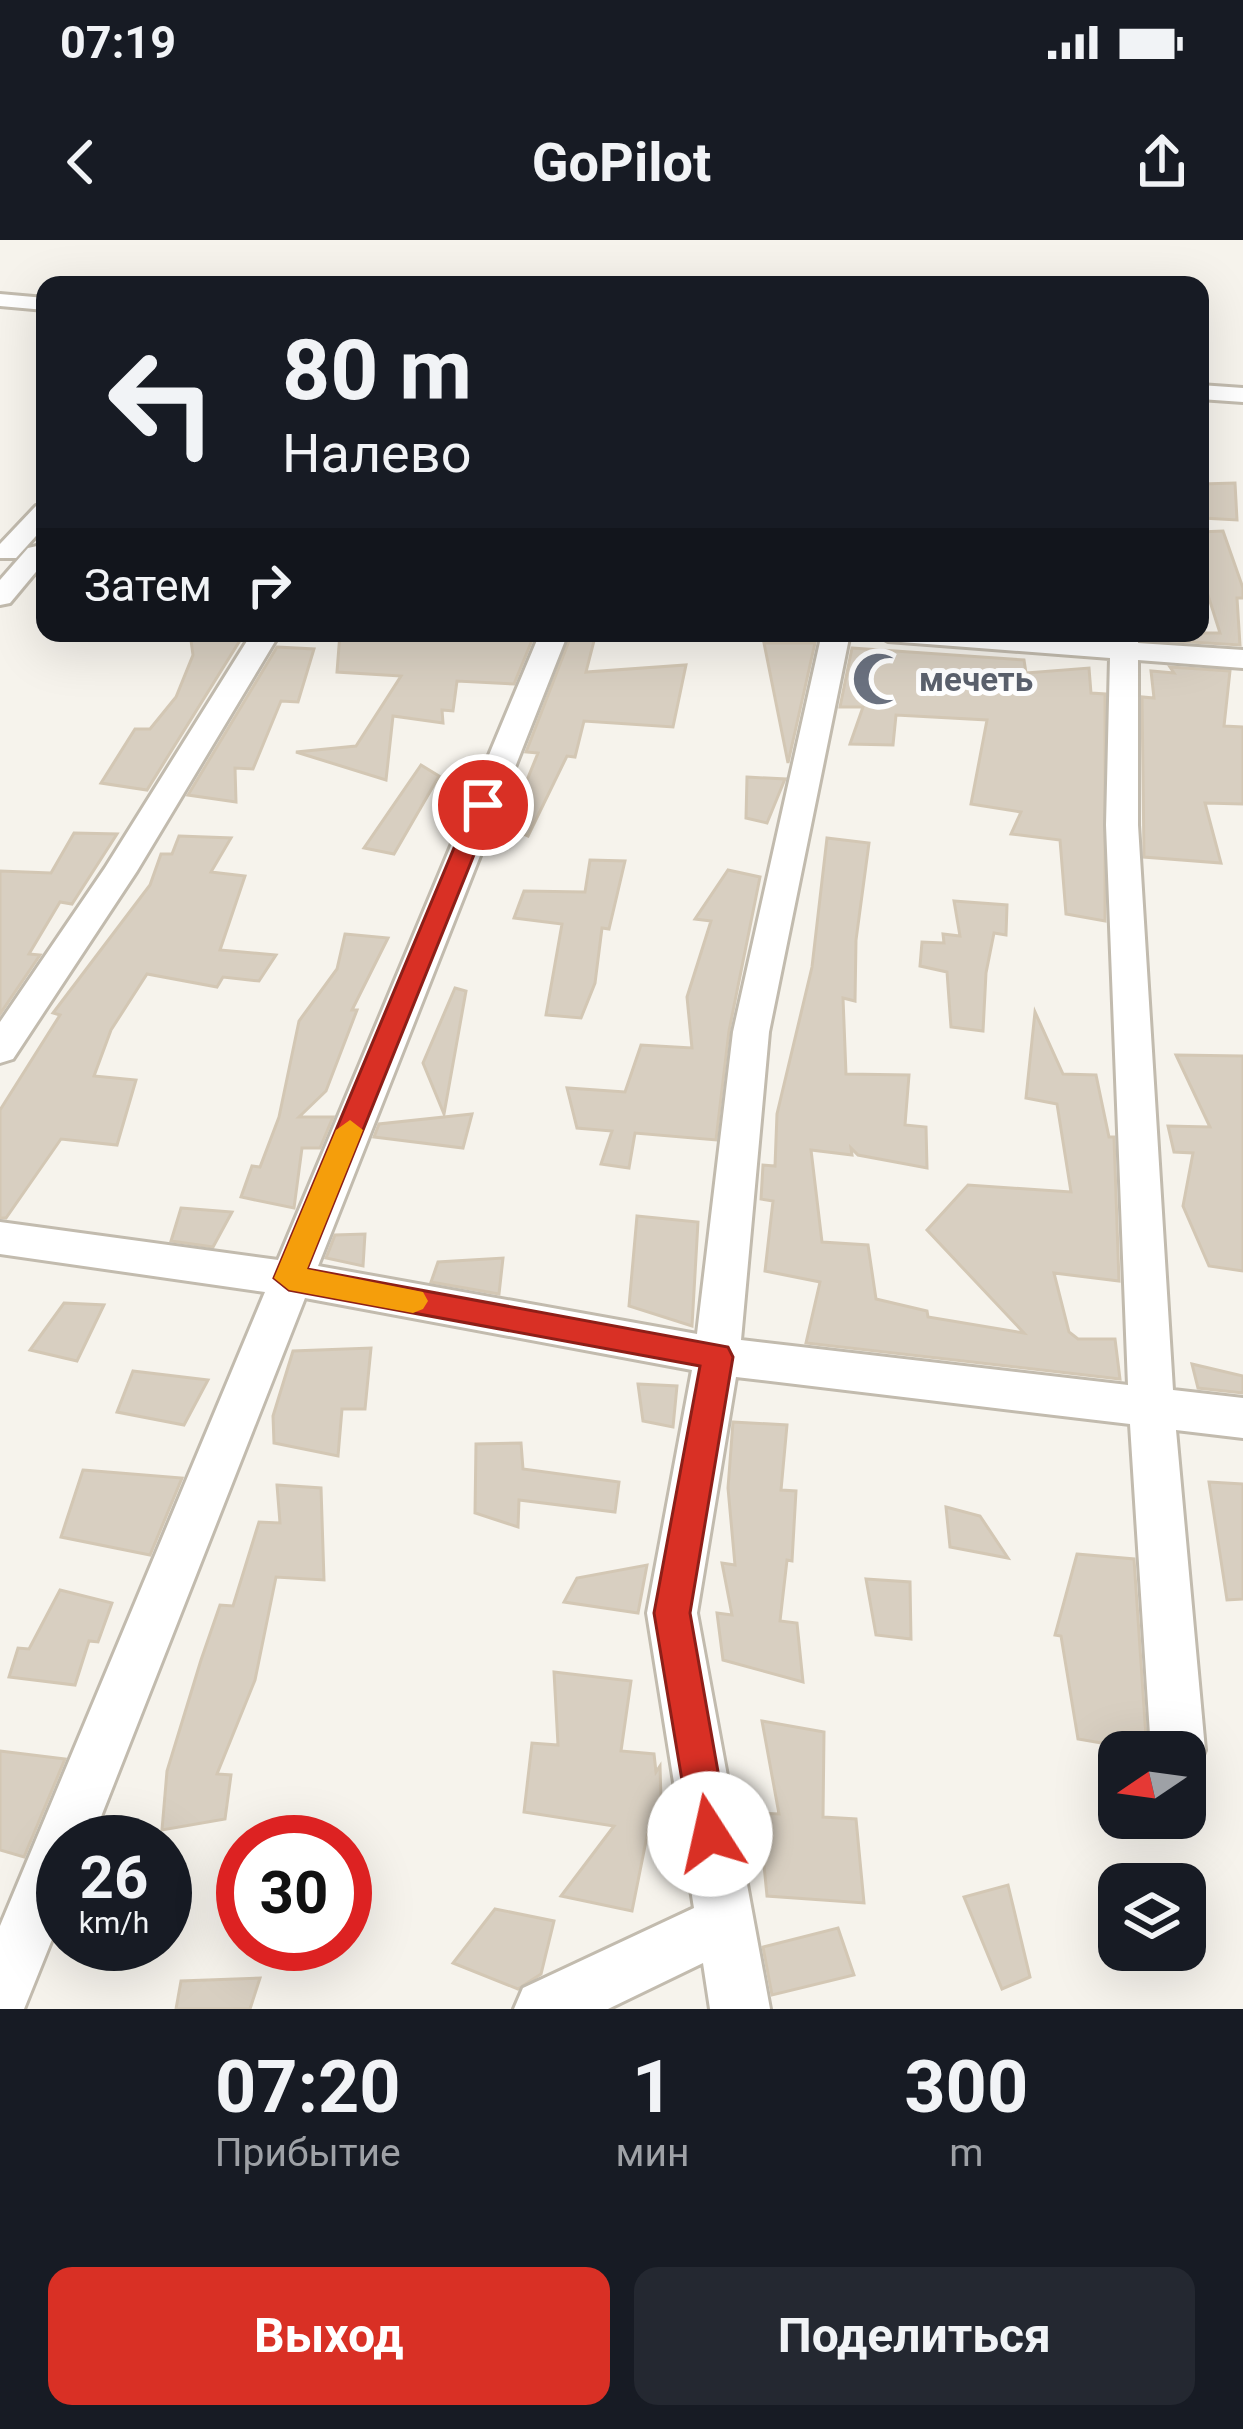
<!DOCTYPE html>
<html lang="ru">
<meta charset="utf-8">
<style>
body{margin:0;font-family:Roboto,sans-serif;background:#242831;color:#f1f3f6;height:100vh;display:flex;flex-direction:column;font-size:45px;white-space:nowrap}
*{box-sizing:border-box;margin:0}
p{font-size:39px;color:#9ea1a6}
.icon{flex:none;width:66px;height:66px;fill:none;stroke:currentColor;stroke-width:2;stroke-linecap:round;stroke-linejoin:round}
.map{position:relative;height:1769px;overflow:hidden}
.side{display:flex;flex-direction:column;background:#171b24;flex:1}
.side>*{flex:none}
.banner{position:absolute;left:36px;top:36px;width:1173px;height:366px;border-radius:24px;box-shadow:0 12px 48px #0002;background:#171b24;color:#f1f3f6;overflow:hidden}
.needle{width:78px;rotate:257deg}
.controls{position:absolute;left:1098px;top:1491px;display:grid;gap:24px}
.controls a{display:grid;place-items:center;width:108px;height:108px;border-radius:24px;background:#171b24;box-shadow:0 12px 48px #0002;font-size:60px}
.speed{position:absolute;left:36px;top:1575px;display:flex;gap:24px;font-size:60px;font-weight:700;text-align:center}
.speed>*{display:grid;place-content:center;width:156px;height:156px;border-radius:50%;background:#171b24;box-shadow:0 12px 48px #0002;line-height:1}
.speed small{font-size:30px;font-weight:400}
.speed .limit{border:18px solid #d22;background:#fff;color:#111}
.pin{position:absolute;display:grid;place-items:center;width:102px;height:102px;color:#fff;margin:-51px;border:6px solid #fff;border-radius:50%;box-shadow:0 3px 12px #0007}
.me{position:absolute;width:132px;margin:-66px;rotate:350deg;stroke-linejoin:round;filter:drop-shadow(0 0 9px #0008)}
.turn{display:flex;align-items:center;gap:42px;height:252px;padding:0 48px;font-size:54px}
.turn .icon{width:156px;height:156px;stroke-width:2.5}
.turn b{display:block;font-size:84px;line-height:102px}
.then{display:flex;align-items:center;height:114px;padding:0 48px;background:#0003;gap:24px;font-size:45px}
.eta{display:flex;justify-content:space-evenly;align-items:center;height:204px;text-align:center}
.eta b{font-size:72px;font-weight:700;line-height:84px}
.cta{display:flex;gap:24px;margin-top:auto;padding:24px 48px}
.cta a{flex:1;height:138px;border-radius:24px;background:#d93025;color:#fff;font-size:48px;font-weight:700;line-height:138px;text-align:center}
.cta a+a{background:#242831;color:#f1f3f6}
.status{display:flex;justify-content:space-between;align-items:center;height:84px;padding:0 60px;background:#171b24;direction:ltr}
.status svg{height:33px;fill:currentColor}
header{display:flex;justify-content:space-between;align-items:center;height:156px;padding:0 48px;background:#171b24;font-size:54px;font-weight:700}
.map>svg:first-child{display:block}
</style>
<div class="status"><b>07:19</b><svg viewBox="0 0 49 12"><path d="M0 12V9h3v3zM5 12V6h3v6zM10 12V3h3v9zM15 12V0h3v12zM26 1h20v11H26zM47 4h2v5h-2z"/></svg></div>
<header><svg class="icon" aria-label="back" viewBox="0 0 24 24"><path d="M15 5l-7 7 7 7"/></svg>GoPilot<svg class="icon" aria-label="share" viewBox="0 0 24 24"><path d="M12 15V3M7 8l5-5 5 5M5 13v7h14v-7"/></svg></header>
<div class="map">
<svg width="1243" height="1769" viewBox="0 0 1243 1769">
<rect width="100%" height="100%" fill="#f6f3ec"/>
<g fill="#d8cfc1" stroke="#d3c7b4" stroke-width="3">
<path d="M1235 243 1237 280 1203 278 1202 244Z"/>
<path d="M1223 291 1243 348V358H1237L1240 405 1156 400 1152 393H1220L1200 330V292Z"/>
<path d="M190 393 244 394 147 550 101 543 135 489H150L176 457 193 415Z"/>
<path d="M340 393H535L514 444 457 441 453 471 442 470 443 483 393 476 386 540 296 512 356 506 401 436 337 432Z"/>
<path d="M572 393H596L586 432 686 425 673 487 584 481 575 517 567 516 528 596 508 587 538 513 526 512Z"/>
<path d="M764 403H815L788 523Z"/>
<path d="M277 407 314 409 298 462 281 461 253 529 235 528 236 562 188 555Z"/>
<path d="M852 408 1024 420 1026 433 1089 428 1091 453 1105 454V681L1066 674 1060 600 1011 594 1021 572 971 564 987 480 896 475 893 505 850 504 863 467H840Z"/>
<path d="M1170 427 1230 431 1224 486 1243 487V564L1205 563 1221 623 1144 617 1142 457 1154 458 1151 431 1174 433Z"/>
<path d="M421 525 439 536 394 614 364 608Z"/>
<path d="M747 537 785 539 767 583 746 578Z"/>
<path d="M74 593 117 594 72 664 60 662 29 714 40 715 0 774V631L51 633Z"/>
<path d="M179 596 231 598 211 632 245 636 220 710 276 715 259 741 223 737 217 747 147 734 111 790 94 836 136 840 117 905 61 899 6 978H0V870L60 775 53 773 150 645 161 614H172Z"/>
<path d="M827 598 869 603 856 700 855 761 843 758 846 834 909 835 905 885 926 887 927 928 858 915 851 908 852 915 811 910 822 1002 868 1005 876 1059 927 1071 928 1077 1024 1093 927 990 968 945 1071 952 1057 864 1026 858 1035 772 1063 834 1096 835 1109 897H1114L1119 1041 1054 1033 1069 1092 1078 1099H1115L1120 1139 806 1103 820 1042 765 1031 773 961 761 959 763 925 775 926 777 874 812 727Z"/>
<path d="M590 620 625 621 609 689 602 688 595 743 581 778 546 775 562 684 514 678 524 651 585 652Z"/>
<path d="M728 630 760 637 729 791 716 900 635 893 629 928 601 924 612 891 577 888 567 848 625 852 641 805 692 808 687 757 711 681 695 679Z"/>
<path d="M954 661 1007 665 1006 695 994 693 986 733 983 791 951 787 947 732 920 726 922 702 944 703 943 694 960 696Z"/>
<path d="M345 694 388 698 352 770H357L326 851 299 877H333L320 908H302L294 968 241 957 252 926 260 927 279 877 299 781 337 729Z"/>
<path d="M455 748 466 751 444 874 423 823Z"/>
<path d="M1176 815 1243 816V1031L1209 1026 1183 966 1193 913 1174 912 1168 886 1210 887Z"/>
<path d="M472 874 463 908 374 897 379 884Z"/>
<path d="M181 968 232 972 213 1007 171 1001Z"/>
<path d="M637 976 698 982 692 1086 629 1066Z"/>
<path d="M365 994 363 1026 326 1018 335 995Z"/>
<path d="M503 1018 499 1054 431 1042 438 1022Z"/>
<path d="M64 1063 104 1065 77 1121 30 1110Z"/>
<path d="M371 1108 365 1169H342L338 1216 274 1203 273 1176 293 1111Z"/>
<path d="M1192 1124 1243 1136V1153L1198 1148Z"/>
<path d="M133 1131 208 1140 184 1185 117 1172Z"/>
<path d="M638 1144 677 1146 673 1187 643 1181Z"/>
<path d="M733 1182 787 1185 781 1250 796 1251 792 1321 787 1320 780 1381 797 1383 803 1442 723 1420 717 1373 732 1375 722 1323 735 1325 728 1248Z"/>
<path d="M521 1203 523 1229 619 1242 615 1272 519 1260 518 1287 475 1273 476 1204Z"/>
<path d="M83 1230 182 1238 150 1315 61 1297Z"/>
<path d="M1209 1242 1243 1244V1359L1227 1360Z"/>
<path d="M277 1245 321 1248 324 1340 276 1337 255 1440 217 1534 231 1535 225 1579 162 1590 167 1531 201 1420 220 1365 233 1366 259 1282 280 1283Z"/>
<path d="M946 1267 980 1276 1008 1318 950 1307Z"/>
<path d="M1077 1314 1134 1319 1147 1512H1120L1119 1506 1078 1499 1061 1396 1055 1395Z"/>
<path d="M647 1325 638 1373 564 1362 577 1338Z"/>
<path d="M866 1339 910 1342 911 1399 876 1395Z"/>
<path d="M60 1350 112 1363 98 1402 89 1401 75 1445 9 1437 18 1408 29 1409Z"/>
<path d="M554 1432 631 1441 621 1511 654 1514 656 1532 660 1526 662 1593 648 1591 632 1671 561 1656 614 1586 524 1572 532 1503 558 1505Z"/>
<path d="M762 1481 824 1492 823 1577 856 1579 864 1663 767 1656 759 1573 779 1574Z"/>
<path d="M0 1511 65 1519 24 1617 0 1610Z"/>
<path d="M1008 1645 1030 1737 1002 1749 964 1657Z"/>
<path d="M495 1669 554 1681 541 1734 518 1749 453 1723Z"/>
<path d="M838 1688 854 1735 772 1755 763 1707Z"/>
<path d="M260 1738 250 1769H176L181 1741Z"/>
</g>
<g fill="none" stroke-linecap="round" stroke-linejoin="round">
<defs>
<g id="street">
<path d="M0 54 45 58V70L0 66Z"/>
<path d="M1200 145 1243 148V162L1200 159Z"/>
<path d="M45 263V286L16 318H0V304L36 266Z"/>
<path d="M37 306 45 308V321L10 363 0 365V340L28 308Z"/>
<path d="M252 393H280L137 631 13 819 0 823V782L105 628Z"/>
<path d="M540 393H568L318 1026 697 1094 733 792 822 393H850L769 792 741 1100 1128 1145 1106 585 1110 418 888 401 874 393H1003L1110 401V393H1138V403L1243 410V428L1138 420V585L1173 1150 1243 1158V1198L1176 1190 1205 1510 1197 1529 1185 1534V1512L1151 1510 1130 1184 736 1137 697 1373 770 1769H710L703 1723 608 1769H514L523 1748 694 1668 647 1373 692 1130 305 1058 91 1602H63V1672L24 1769H0V1686L265 1052 0 1014V982L278 1020Z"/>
</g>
</defs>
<use href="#street" stroke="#c2bbae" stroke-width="6"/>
<use href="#street" fill="#fff" fill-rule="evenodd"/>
</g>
<path fill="#d93025" stroke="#8d1f18" stroke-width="3" d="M483 558 494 565 307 1029 728 1107 733 1117 690 1373 729 1594 724 1608 710 1614 696 1608 691 1594 654 1373 700 1126 289 1050 274 1038 472 565Z"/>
<path fill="#f59e0b" d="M350 880 363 890 307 1029 423 1052 428 1061 423 1069 413 1073 289 1050 274 1038 336 890Z"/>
<defs>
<symbol id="mosque-bare" viewBox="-9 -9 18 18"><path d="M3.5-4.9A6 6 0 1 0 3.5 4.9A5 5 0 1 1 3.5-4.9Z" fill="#6b7280" stroke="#fff" stroke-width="2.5" paint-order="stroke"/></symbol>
</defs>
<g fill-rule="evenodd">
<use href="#mosque-bare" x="841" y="401" width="76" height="76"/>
</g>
<g text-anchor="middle" stroke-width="10" stroke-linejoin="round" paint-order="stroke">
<g font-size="33" font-weight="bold" fill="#5b616d" stroke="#fff" text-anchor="start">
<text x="919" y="451">мечеть</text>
</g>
</g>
</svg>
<div class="controls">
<a><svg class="needle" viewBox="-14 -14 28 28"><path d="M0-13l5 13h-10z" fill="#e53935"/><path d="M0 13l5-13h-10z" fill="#9ea1a6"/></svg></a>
<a><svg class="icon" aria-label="layers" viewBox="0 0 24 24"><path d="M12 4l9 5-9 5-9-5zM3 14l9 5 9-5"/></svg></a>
</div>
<div class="speed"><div>26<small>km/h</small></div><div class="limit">30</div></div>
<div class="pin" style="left:483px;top:565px;background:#d93025"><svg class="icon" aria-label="arrive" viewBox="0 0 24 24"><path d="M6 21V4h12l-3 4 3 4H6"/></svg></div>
<svg class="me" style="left:710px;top:1594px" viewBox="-20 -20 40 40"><circle r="19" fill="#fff"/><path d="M0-13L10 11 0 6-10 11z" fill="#d93025"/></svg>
<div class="banner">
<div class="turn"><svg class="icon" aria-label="left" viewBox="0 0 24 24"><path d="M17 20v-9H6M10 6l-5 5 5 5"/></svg><div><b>80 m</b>Налево</div></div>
<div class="then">Затем<svg class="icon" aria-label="right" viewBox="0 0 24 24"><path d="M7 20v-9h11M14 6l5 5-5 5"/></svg></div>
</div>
</div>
<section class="side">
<div class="eta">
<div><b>07:20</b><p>Прибытие</p></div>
<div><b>1</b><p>мин</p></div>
<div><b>300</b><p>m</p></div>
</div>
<div class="cta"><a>Выход</a><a>Поделиться</a></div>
</section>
